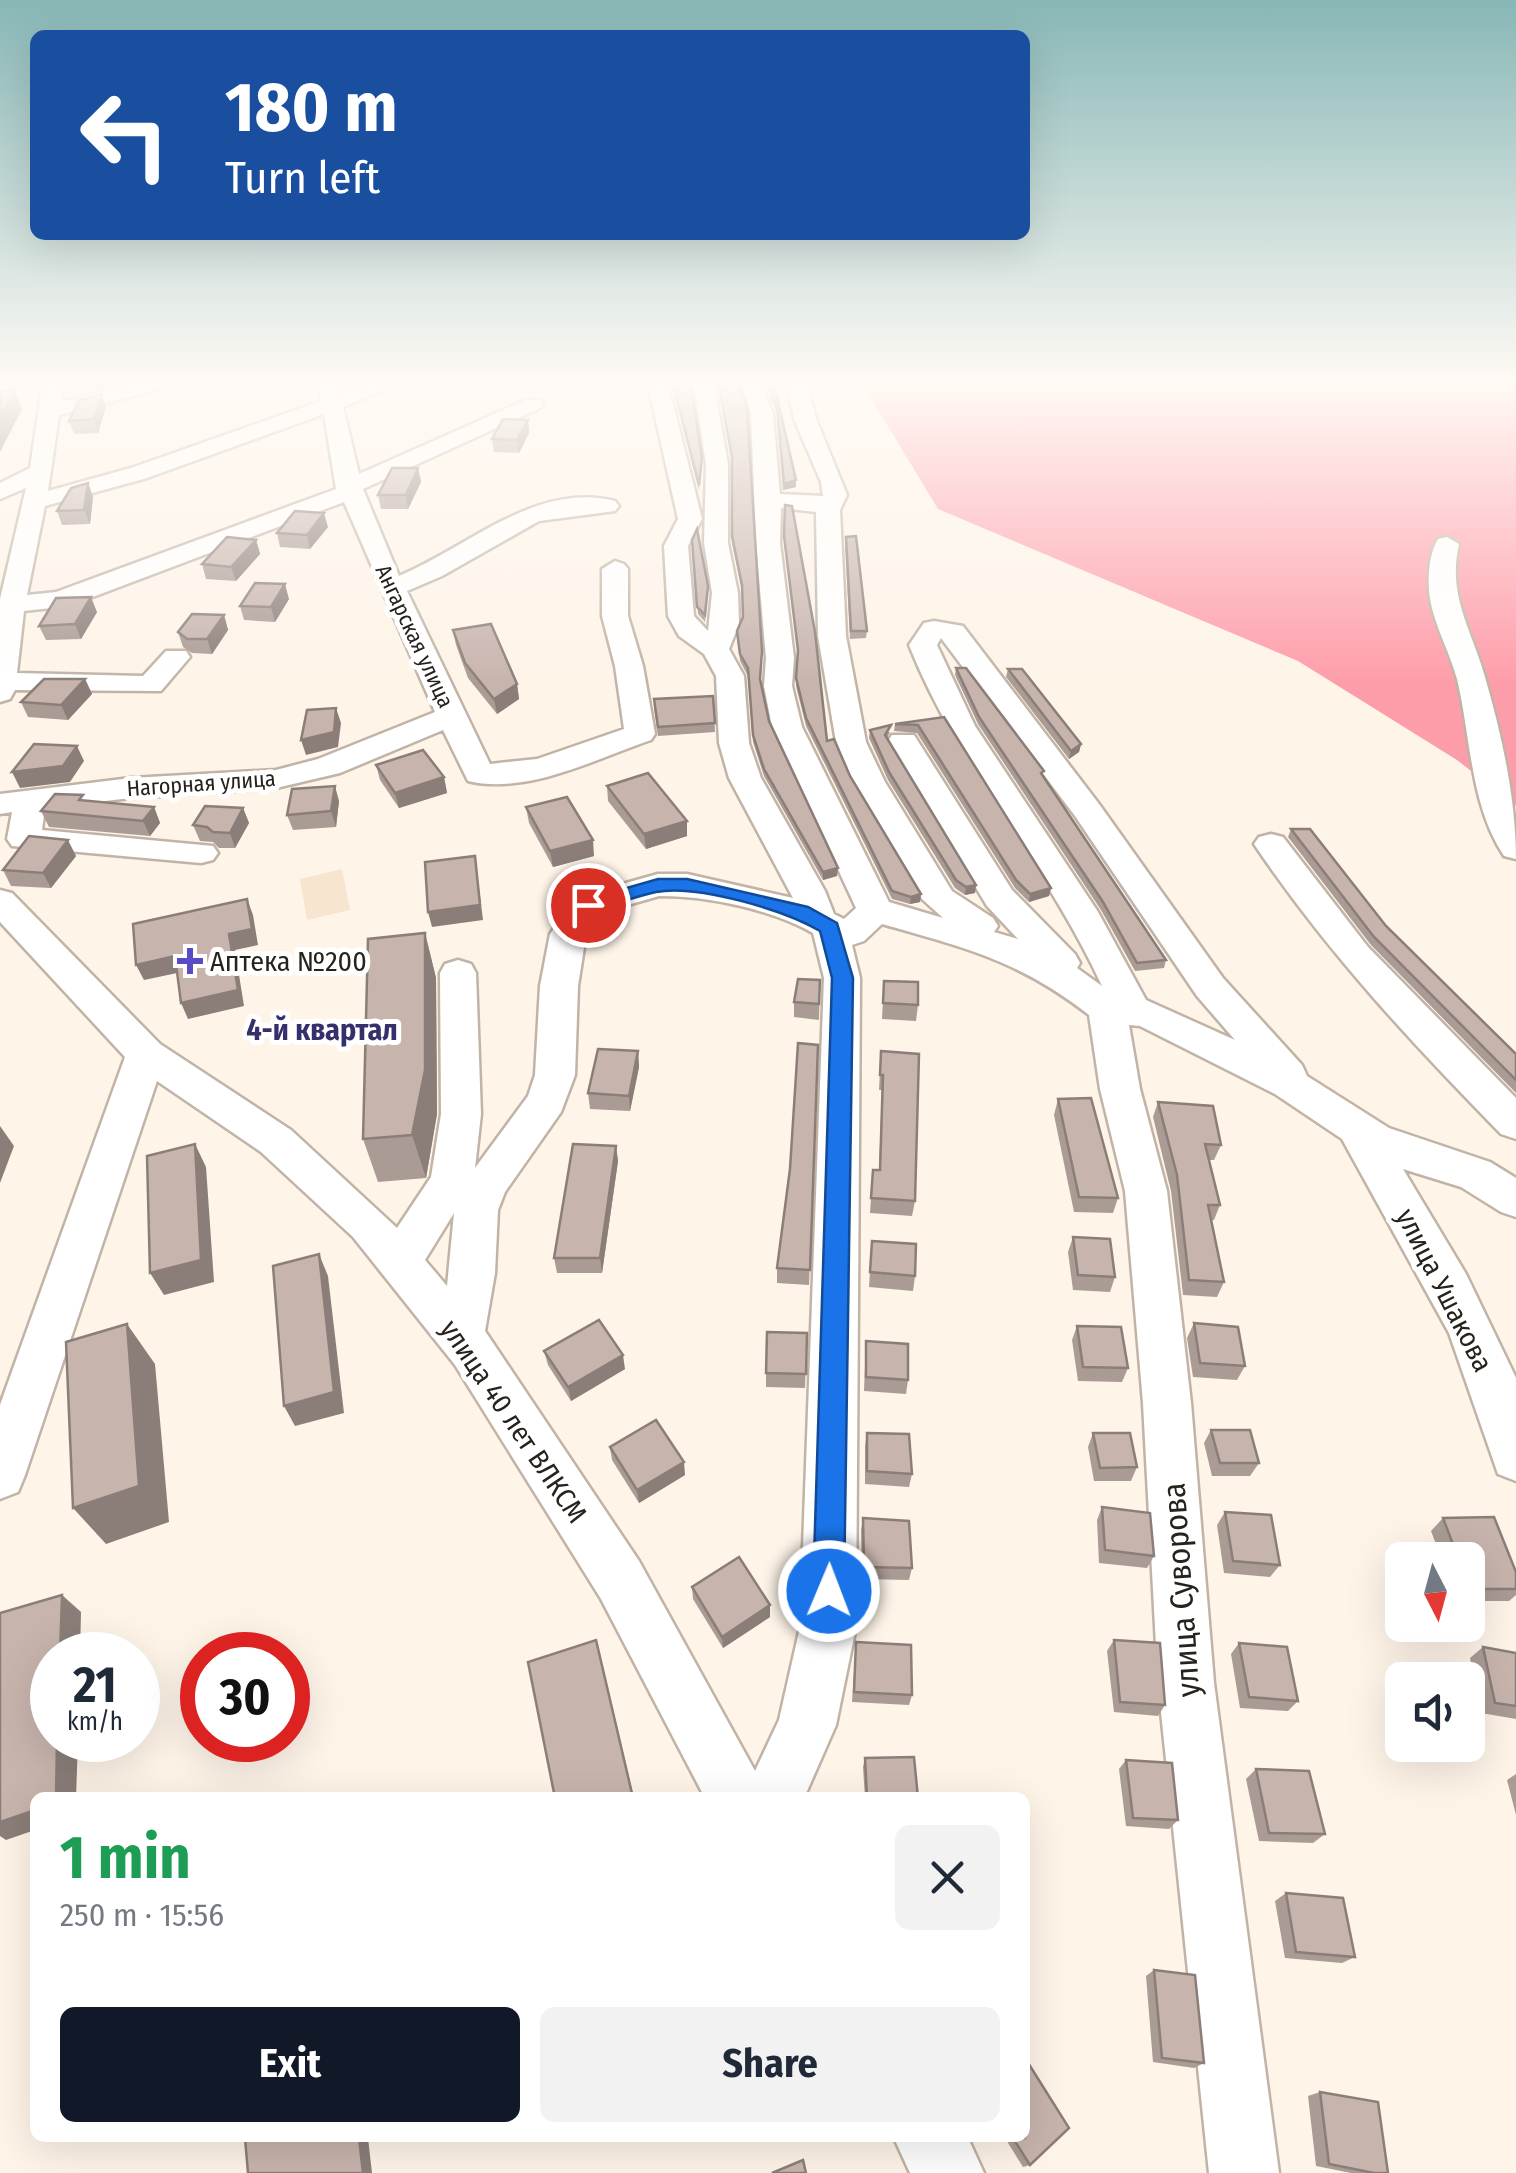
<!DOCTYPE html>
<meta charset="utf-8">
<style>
body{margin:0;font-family:"Fira Sans Condensed",sans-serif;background:#f2f2f3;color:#1f2937;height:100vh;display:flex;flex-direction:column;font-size:38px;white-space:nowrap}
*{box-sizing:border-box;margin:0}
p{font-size:32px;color:#747a83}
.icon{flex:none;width:55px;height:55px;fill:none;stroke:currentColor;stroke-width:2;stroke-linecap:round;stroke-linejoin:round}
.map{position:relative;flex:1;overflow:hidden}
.sheet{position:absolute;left:30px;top:1792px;width:1000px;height:350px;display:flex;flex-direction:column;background:#fff;border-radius:15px;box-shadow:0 10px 40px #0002}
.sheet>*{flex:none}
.guide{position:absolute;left:30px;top:30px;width:1000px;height:210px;border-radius:15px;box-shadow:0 10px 40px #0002;background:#1a4fa0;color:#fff;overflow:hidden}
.needle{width:65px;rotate:174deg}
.fabs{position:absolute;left:1385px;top:1542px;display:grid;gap:20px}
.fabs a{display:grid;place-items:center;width:100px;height:100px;border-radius:15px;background:#fff;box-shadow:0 10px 40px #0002;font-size:50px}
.speed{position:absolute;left:30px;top:1632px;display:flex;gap:20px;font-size:50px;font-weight:700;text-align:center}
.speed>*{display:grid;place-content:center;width:130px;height:130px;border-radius:50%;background:#fff;box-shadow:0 10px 40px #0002;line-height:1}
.speed small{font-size:25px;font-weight:400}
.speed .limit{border:15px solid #d22;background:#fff;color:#111}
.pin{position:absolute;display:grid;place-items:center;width:85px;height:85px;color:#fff;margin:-42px;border:5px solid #fff;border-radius:50%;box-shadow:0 2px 10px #0007}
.me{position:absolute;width:110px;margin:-55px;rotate:1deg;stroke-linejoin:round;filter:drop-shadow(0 0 8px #0008)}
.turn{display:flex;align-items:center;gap:35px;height:210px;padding:0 30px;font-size:45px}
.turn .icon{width:130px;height:130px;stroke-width:2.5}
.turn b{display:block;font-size:70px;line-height:85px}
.round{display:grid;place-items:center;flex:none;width:105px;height:105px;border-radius:15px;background:#f2f2f3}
.headline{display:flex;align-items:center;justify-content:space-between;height:170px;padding:0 30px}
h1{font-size:60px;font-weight:700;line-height:75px;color:#1e9e55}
.cta{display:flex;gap:20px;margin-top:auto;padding:20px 30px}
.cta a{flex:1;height:115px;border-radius:15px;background:#111827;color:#fff;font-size:40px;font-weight:700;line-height:115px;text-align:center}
.cta a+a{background:#f2f2f3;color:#1f2937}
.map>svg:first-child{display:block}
</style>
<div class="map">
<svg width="1516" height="2173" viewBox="0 0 1516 2173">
<rect width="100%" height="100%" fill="#fef4e8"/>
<path fill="#f8e5d0" d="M342 869 350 910 307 920 300 879Z"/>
<path fill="#fe9daa" d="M860 380H1516V806L1457 760 1298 661 938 509Z"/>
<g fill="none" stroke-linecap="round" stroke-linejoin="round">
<defs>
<g id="minor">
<path d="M43 380H63L61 402 148 380H183L180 384 59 415 48 491 131 468 321 401 317 380H337L340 394 378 380H408L343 407 359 474 526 400H540L543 404 540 408 363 489 399 576C467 548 536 481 615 501L619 506 615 511 539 521 442 576 407 591 490 764 537 759 624 729 615 666 602 616V569L615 561 624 564 628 569V616L643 666 655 734 651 740C595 759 528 795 468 781L443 730 340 773 276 788 131 798 45 808 42 830 213 846 218 853 213 860 201 863 12 846 7 839 12 812 0 814V794L131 778 276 770 318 759 435 712 344 502 69 606 24 611 17 673 143 676 166 651H186L190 657 161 691 15 690 10 699 0 702V599L26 488 0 499V483L30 468ZM324 414 336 489 56 592 27 595 45 506 147 478Z"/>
<path d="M647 380H667L702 519 688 546 694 616 708 631 712 593 704 543 706 464 693 380H713L728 464V543L738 593 739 624 729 649 744 676 749 743 761 778 825 891 834 914 844 919 856 908 772 727 764 686 766 658 756 543 751 414 740 380H760L773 414 780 494 823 496 821 482 794 419 786 380H806L816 419 847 495 840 510 846 636 866 742 885 782 952 891 993 918 998 926 994 932 1018 939 987 906 888 741 892 735H914L1012 890 1075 954 1080 963 1077 968 1102 986C1047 866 958 768 909 645L924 623 934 621 963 626 1099 804 1223 978 1302 1065 1307 1076 1389 1128 1490 1162 1516 1178V1217L1501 1212 1461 1187 1403 1169 1466 1274 1516 1378V1481L1498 1474 1449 1333 1342 1139 1275 1094 1140 1026 1129 1025 1140 1089 1167 1191 1191 1403 1214 1683 1279 2173H1209L1158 1683 1143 1403 1125 1191 1100 1089 1089 1015C1018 960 966 948 882 924L864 941 852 945 860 978 856 1627 836 1725 804 1798H705L601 1599 455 1365 353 1237 261 1152 157 1081 25 1475 18 1492 0 1499V1405L125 1057 0 922V890L12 893 160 1044 291 1130 397 1228 431 1177 441 1114 440 973 445 964 458 960 471 964 476 973 481 1114 475 1168 528 1096 535 1075 540 986 550 934 576 897 658 874H687L793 898 729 778 719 743 716 676 704 654 679 636 668 616 664 546 678 519ZM781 508 816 512 818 636 836 742 853 782 922 899 943 918 889 902 802 727 792 686 794 658 780 543ZM941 638 1075 816 1197 996 1235 1040 1146 1000 1098 912 975 726 937 645ZM659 896C709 896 770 909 813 933L824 978 800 1627 779 1720 755 1771 639 1561 485 1331 495 1273 498 1210 505 1192 561 1112 575 1075 578 986 586 935 600 913ZM454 1213 447 1286 425 1260Z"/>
<path d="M1447 537 1459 544C1447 596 1472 630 1485 677 1502 736 1516 799 1516 859L1504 856C1470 805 1471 737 1457 679 1449 649 1432 622 1429 591 1428 574 1429 554 1438 539Z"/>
<path d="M1271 834 1283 837 1368 947 1516 1098V1139L1501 1134C1412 1043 1326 951 1254 844L1259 837Z"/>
<path d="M894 2138H968L984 2173H910Z"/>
</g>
</defs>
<use href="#minor" stroke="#c1b4a6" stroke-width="5"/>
<use href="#minor" fill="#fff" fill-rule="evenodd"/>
</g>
<g fill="#ab9b95">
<path d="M671 380H690L702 458 699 491Z"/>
<path d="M717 380H738L761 681 769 721 838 868 837 876 823 880 764 776 753 742 748 676 740 661 737 638V631L743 617 742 592 732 543V463Z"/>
<path d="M764 380H773L796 487 783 490 777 414Z"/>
<path d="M106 407 98 433 74 434 69 421Z"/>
<path d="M528 420 529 433 519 453 494 452 492 439Z"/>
<path d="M418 468 421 482 408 509H381L378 495Z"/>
<path d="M88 483 93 497 90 524 62 525 57 511Z"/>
<path d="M785 505 827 741 921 894 920 902 910 904 892 899 806 726 796 686 798 656 784 543Z"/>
<path d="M328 527 310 549 280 547 277 533Z"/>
<path d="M256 540 260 554 236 581 206 579 202 564Z"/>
<path d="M845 544 867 631 866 638 850 639Z"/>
<path d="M692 547 708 586 705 622 698 614Z"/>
<path d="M289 599 275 622 244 620 240 606Z"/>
<path d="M97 612 81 639 46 640 39 626Z"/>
<path d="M224 615 228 630 212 654 192 653 183 647 178 632Z"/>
<path d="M453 630 517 684 519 699 497 714 468 678 456 645Z"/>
<path d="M956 668 1043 776 1166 960 1164 968 1135 971 1101 910 978 724 955 675Z"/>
<path d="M1008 669 1081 744 1079 752 1069 759 1006 677Z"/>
<path d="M85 679 92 694 68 720 28 717 21 702Z"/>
<path d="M713 696 715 732 658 736 654 708Z"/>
<path d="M944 717 1051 888 1049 896 1029 902 1015 888 917 733 894 731 895 724Z"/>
<path d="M870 730 890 732 887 738 976 885 975 893 965 895 955 888 888 780 869 738Z"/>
<path d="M376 765 444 777 447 793 399 808 380 780Z"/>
<path d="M607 786 687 836 646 849 608 801Z"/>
<path d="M86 801 154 807 160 823 150 836 49 827 41 811Z"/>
<path d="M339 801 336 827 293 830 287 815Z"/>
<path d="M526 807 594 856 553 867 529 823Z"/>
<path d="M243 808 249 823 235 848H219L213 842 200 841 193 825Z"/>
<path d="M1291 829 1386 926 1516 1054V1093L1371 945 1288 837Z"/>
<path d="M76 856 51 888 11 886 3 870Z"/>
<path d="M425 933 436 978 437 1114 426 1178 378 1182 363 1139Z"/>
<path d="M820 980 819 1020 794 1017V1002Z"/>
<path d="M884 981 918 1005 916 1021 882 1019Z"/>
<path d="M818 1045 809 1285 777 1283V1268Z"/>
<path d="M638 1051 639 1067 630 1111 590 1109 588 1093Z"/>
<path d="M881 1051 915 1201 912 1216 870 1213 873 1170H879L882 1090H879Z"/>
<path d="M1058 1099 1118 1198 1113 1213 1074 1212 1054 1115Z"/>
<path d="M1158 1102 1221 1145 1214 1160H1209L1220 1205 1214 1220H1211L1224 1282 1217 1297 1183 1295 1171 1191 1153 1117Z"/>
<path d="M616 1146 618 1161 602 1273H557L554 1258Z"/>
<path d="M1073 1237 1115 1277 1110 1292 1073 1290 1068 1252Z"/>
<path d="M872 1241 915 1276 913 1291 869 1287Z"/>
<path d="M1194 1323 1245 1366 1237 1380 1193 1377 1187 1338Z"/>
<path d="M1077 1326 1128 1368 1122 1382 1078 1381 1072 1340Z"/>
<path d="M807 1333 805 1388 766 1387V1373Z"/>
<path d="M866 1341 908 1380 906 1394 864 1391Z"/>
<path d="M544 1351 625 1369 571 1401 548 1365Z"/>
<path d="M1211 1430 1259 1463 1250 1476H1212L1204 1443Z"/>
<path d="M867 1433 912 1474 909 1487 865 1484V1446Z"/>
<path d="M1093 1433 1137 1467 1131 1481H1094L1088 1447Z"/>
<path d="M610 1447 685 1475 639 1503 612 1460Z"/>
<path d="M1102 1507 1154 1556 1147 1568 1099 1563 1097 1520Z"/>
<path d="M1225 1512 1280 1565 1270 1577 1224 1573 1217 1525Z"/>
<path d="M863 1518 912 1568 909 1580 862 1579 861 1530Z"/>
<path d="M1443 1518 1516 1572V1595L1509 1601H1468V1560H1442L1431 1531Z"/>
<path d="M692 1587 770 1617 723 1648 693 1599Z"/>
<path d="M1114 1640 1165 1705 1158 1716 1114 1712 1107 1651Z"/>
<path d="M856 1642 912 1695 909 1705 852 1702Z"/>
<path d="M1239 1643 1298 1701 1288 1711 1240 1708 1231 1654Z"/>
<path d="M1483 1647 1516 1653V1719L1481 1713 1470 1658Z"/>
<path d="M865 1758 918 1798H865L863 1767Z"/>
<path d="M1126 1760 1178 1820 1169 1829 1126 1826 1119 1769Z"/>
<path d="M1256 1769 1325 1834 1313 1843 1259 1841 1246 1779Z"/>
<path d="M1516 1774V1815L1507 1780Z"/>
<path d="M1286 1893 1355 1957 1342 1963 1285 1958 1275 1901Z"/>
<path d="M1154 1970 1204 2063 1194 2068 1153 2062 1146 1976Z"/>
<path d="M1320 2092 1388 2173H1351L1316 2166 1308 2096Z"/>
<path d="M1005 2138H1025L1030 2165 1023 2167Z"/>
</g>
<g fill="#8b7e79">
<path d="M92 380H115L114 385 96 390Z"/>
<path d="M15 390 22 409 0 452V417Z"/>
<path d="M102 394 106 407 98 433 94 419Z"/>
<path d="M528 420 529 433 519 453 517 440Z"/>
<path d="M418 468 421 482 408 509 406 495Z"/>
<path d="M796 480V487L783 490 784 484Z"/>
<path d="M88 483 93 497 90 524 84 510Z"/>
<path d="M324 513 328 527 310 549 307 535Z"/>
<path d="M256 540 260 554 236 581 231 567Z"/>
<path d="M285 584 289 599 275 622 271 607Z"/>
<path d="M91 597 97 612 81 639 75 624Z"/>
<path d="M224 615 228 630 212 654 207 639Z"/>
<path d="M85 679 92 694 68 720 61 705Z"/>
<path d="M517 684 519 699 497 714 494 699Z"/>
<path d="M336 708 341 723 338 747 306 755 301 740Z"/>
<path d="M1081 744 1079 752 1069 759 1071 751Z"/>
<path d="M77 746 84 761 70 782 20 788 12 772Z"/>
<path d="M444 777 447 793 399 808 395 793Z"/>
<path d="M335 786 339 801 336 827 331 811Z"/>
<path d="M154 807 160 823 150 836 143 821Z"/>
<path d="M243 808 249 823 235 848 230 833Z"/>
<path d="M687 821V836L646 849 644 834Z"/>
<path d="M68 840 76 856 51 888 43 873Z"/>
<path d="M593 840 594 856 553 867 550 851Z"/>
<path d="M475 856 483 920 432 927 428 912Z"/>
<path d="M838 868 837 876 823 880V872Z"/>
<path d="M976 885 975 893 965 895 966 887Z"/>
<path d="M1051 888 1049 896 1029 902 1030 894Z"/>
<path d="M921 894 920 902 910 904 911 897Z"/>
<path d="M247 899 253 915 258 945 235 950 244 1006 188 1019 181 1003 229 934Z"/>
<path d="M425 933 436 978 437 1114 426 1178 412 1135Z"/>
<path d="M175 956 182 972 144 980 136 965Z"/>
<path d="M638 1051 639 1067 630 1111 629 1096Z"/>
<path d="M0 1126 14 1146 0 1183Z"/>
<path d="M195 1144 206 1167 214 1282 164 1295 150 1273Z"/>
<path d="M616 1146 618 1161 602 1273 600 1258Z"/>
<path d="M319 1254 328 1276 344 1413 295 1426 284 1406Z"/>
<path d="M127 1324 155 1364 169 1522 106 1544 73 1508Z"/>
<path d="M623 1355 625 1369 571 1401 568 1387Z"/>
<path d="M684 1462 685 1475 639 1503 637 1490Z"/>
<path d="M62 1595 81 1612 80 1655H60Z"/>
<path d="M770 1605V1617L723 1648 722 1637Z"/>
<path d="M596 1640 604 1671 634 1798H633Z"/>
<path d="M57 1740H78L76 1798H56Z"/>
<path d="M35 1810V1830L6 1840 0 1836V1822Z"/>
<path d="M359 2138H368L372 2173H363Z"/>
</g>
<g fill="#c7b4ad" stroke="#8b7e79" stroke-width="2.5">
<path d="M672 380H690L702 458 699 485Z"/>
<path d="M718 380H738L747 408 762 651 760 679 769 721 838 868 823 872 764 769 753 735 748 668 740 654 737 631 743 617 742 585 732 536V457Z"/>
<path d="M767 380H773L796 480 784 484 777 407Z"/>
<path d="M15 390 0 417V391Z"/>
<path d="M102 394 94 419 69 421 79 400Z"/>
<path d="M503 419 528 420 517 440 492 439Z"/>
<path d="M392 468H418L406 495H378Z"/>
<path d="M88 483 84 510 57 511 71 488Z"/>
<path d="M785 505 792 506 815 632 827 741 834 739 850 776 921 894 911 897 892 891 806 718 796 678 798 650 784 536Z"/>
<path d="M295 511 324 513 307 535 277 533Z"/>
<path d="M697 529 708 586 705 615 697 607 692 540Z"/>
<path d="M856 536 867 631H851L846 537Z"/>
<path d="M227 537 256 540 231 567 202 564Z"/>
<path d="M255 583 285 584 271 607 240 606Z"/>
<path d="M91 597 75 624 39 626 56 598Z"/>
<path d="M192 614 224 615 207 639H187L178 632Z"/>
<path d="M491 624 517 684 494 699 465 663 453 630Z"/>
<path d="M956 668H966L1044 771 1041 773 1166 960 1137 963 1103 902 979 717Z"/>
<path d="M1008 669H1022L1081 744 1071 751Z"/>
<path d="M44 679H85L61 705 21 702Z"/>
<path d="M713 696 715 723 658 727 654 699Z"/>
<path d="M336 708 334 732 301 740 307 710Z"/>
<path d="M944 717 1051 888 1030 894 1016 880 918 725 895 724Z"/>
<path d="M891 725 885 735 976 885 966 887 956 880 889 772 870 730Z"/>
<path d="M34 744 77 746 63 766 12 772Z"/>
<path d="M423 750 444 777 395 793 376 765Z"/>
<path d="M648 773 687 821 644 834 607 786Z"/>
<path d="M335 786 331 811 287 815 292 789Z"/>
<path d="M55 794 83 795 79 800 154 807 143 821 41 811Z"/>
<path d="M567 797 593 840 550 851 526 807Z"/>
<path d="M205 806 243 808 230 833 213 832 207 827 193 825Z"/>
<path d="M1291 829H1310L1386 926 1516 1054V1080L1374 937Z"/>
<path d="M29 836 68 840 43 873 3 870Z"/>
<path d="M475 856 480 905 428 912 425 862Z"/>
<path d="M247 899 252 929 229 934 238 990 181 1003 175 956 136 965 133 924Z"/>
<path d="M425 933V1070L412 1135 363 1139 368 939Z"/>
<path d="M798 979 820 980 819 1004 794 1002Z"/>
<path d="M884 981 918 982V1005L883 1003Z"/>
<path d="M798 1043 818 1045 810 1270 777 1268 790 1169Z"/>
<path d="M598 1049 638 1051 629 1096 588 1093Z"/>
<path d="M881 1051 919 1054 915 1201 871 1198 873 1170H880L883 1075H880Z"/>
<path d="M1091 1098 1118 1198 1079 1197 1058 1099Z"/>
<path d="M1158 1102 1213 1106 1221 1145 1205 1144 1220 1205H1208L1224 1282 1189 1280 1177 1175Z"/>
<path d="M195 1144 201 1260 150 1273 147 1156Z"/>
<path d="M573 1144 616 1146 600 1258H554Z"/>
<path d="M1073 1237 1110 1239 1115 1277 1078 1275Z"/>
<path d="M872 1241 916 1244 915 1276 870 1272Z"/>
<path d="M319 1254 334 1392 284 1406 273 1266Z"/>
<path d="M599 1320 623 1355 568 1387 544 1351Z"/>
<path d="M1194 1323 1238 1327 1245 1366 1200 1363Z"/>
<path d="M127 1324 139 1486 73 1508 66 1342Z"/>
<path d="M1077 1326 1121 1327 1128 1368 1083 1367Z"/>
<path d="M767 1332 807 1333 806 1374 766 1373Z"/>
<path d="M866 1341 908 1344V1380L866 1377Z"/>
<path d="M656 1420 684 1462 637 1490 610 1447Z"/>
<path d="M1211 1430H1250L1259 1463H1220Z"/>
<path d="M867 1433 909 1434 912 1474 867 1471Z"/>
<path d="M1093 1433H1130L1137 1467 1100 1468Z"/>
<path d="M1102 1507 1150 1513 1154 1556 1105 1550Z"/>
<path d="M1225 1512 1271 1515 1280 1565 1233 1561Z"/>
<path d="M1494 1517 1516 1572V1589H1470L1468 1583V1560H1459L1443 1518Z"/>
<path d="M863 1518 909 1521 912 1568 864 1567Z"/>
<path d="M739 1557 770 1605 722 1637 692 1587Z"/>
<path d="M62 1595 60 1655H52V1740H57L56 1798H35V1810L0 1822V1613Z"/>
<path d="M596 1640 633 1798H555L528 1662Z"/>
<path d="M1114 1640 1160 1643 1165 1705 1120 1702Z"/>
<path d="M856 1642 911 1645 912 1695 854 1692Z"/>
<path d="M1239 1643 1287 1647 1298 1701 1249 1697Z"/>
<path d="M1483 1647 1516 1653V1706L1495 1703Z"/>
<path d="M914 1757 918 1798H867L865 1758Z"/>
<path d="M1126 1760 1172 1763 1178 1820 1133 1818Z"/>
<path d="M1256 1769 1309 1771 1325 1834 1269 1833Z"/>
<path d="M1286 1893 1343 1898 1355 1957 1296 1952Z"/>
<path d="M1154 1970 1195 1975 1204 2063 1162 2058Z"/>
<path d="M1025 2058 1069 2128 1030 2165 1013 2138H1025Z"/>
<path d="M1320 2092 1378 2102 1388 2173H1374L1329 2164Z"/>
<path d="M245 2138H359L363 2173H248Z"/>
<path d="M803 2160 806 2173H772Z"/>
</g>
<linearGradient id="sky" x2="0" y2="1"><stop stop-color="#87b7b6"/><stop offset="0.56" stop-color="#fffaf5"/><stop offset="1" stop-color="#fffaf5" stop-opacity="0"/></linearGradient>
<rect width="1516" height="684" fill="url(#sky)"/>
<path fill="#1a73e8" stroke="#114b97" stroke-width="2.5" d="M687 879 808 907 837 923 853 978 844 1591 840 1602 829 1606 818 1602 813 1591 832 978 820 931C784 910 697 884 656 892 633 897 611 906 588 912L578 905 581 901 658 879Z"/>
<path fill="#594cc4" stroke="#fff" stroke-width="4" d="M185 946h10v10h10v10h-10v10h-10v-10h-10v-10h10z"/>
<g text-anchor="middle" stroke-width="10" stroke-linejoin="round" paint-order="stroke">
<g font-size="22" fill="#26221c" stroke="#fff">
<text transform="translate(415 636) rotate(65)" y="8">Ангарская улица</text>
<text transform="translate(201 783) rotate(-4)" y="8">Нагорная улица</text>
</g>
<g font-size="28" fill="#26221c" stroke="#fff" text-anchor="start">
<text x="210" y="971">Аптека №200</text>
</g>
<g font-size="28" fill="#26221c" stroke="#fff">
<text transform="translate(1445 1290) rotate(63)" y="10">улица Ушакова</text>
<text transform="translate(514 1421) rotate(56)" y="10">улица 40 лет ВЛКСМ</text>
</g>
<g font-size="30" font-weight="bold" fill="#33306b" stroke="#fff">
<text x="322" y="1040">4-й квартал</text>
</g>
<g font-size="32" fill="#26221c" stroke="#fff">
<text transform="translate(1181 1590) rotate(-94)" y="11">улица Суворова</text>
</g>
</g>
</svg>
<div class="fabs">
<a><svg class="needle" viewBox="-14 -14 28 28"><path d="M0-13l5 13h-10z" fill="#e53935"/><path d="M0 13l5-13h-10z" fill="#747a83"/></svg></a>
<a><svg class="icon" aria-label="sound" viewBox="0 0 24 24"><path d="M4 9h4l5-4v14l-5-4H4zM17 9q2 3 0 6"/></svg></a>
</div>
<div class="speed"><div>21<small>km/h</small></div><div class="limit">30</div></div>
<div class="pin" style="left:588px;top:905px;background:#d93025"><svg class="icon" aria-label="arrive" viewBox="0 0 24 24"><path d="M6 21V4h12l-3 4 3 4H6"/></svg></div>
<svg class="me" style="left:829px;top:1591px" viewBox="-20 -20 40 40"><circle r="17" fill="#1a73e8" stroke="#fff" stroke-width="3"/><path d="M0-11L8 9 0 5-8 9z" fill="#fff"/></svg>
<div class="guide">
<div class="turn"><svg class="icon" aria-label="left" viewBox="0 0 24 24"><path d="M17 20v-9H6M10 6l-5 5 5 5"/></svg><div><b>180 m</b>Turn left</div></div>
</div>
<section class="sheet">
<div class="headline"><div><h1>1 min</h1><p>250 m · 15:56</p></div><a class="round"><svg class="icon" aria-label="close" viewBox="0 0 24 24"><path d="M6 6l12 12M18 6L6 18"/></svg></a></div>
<div class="cta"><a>Exit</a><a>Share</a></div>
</section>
</div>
